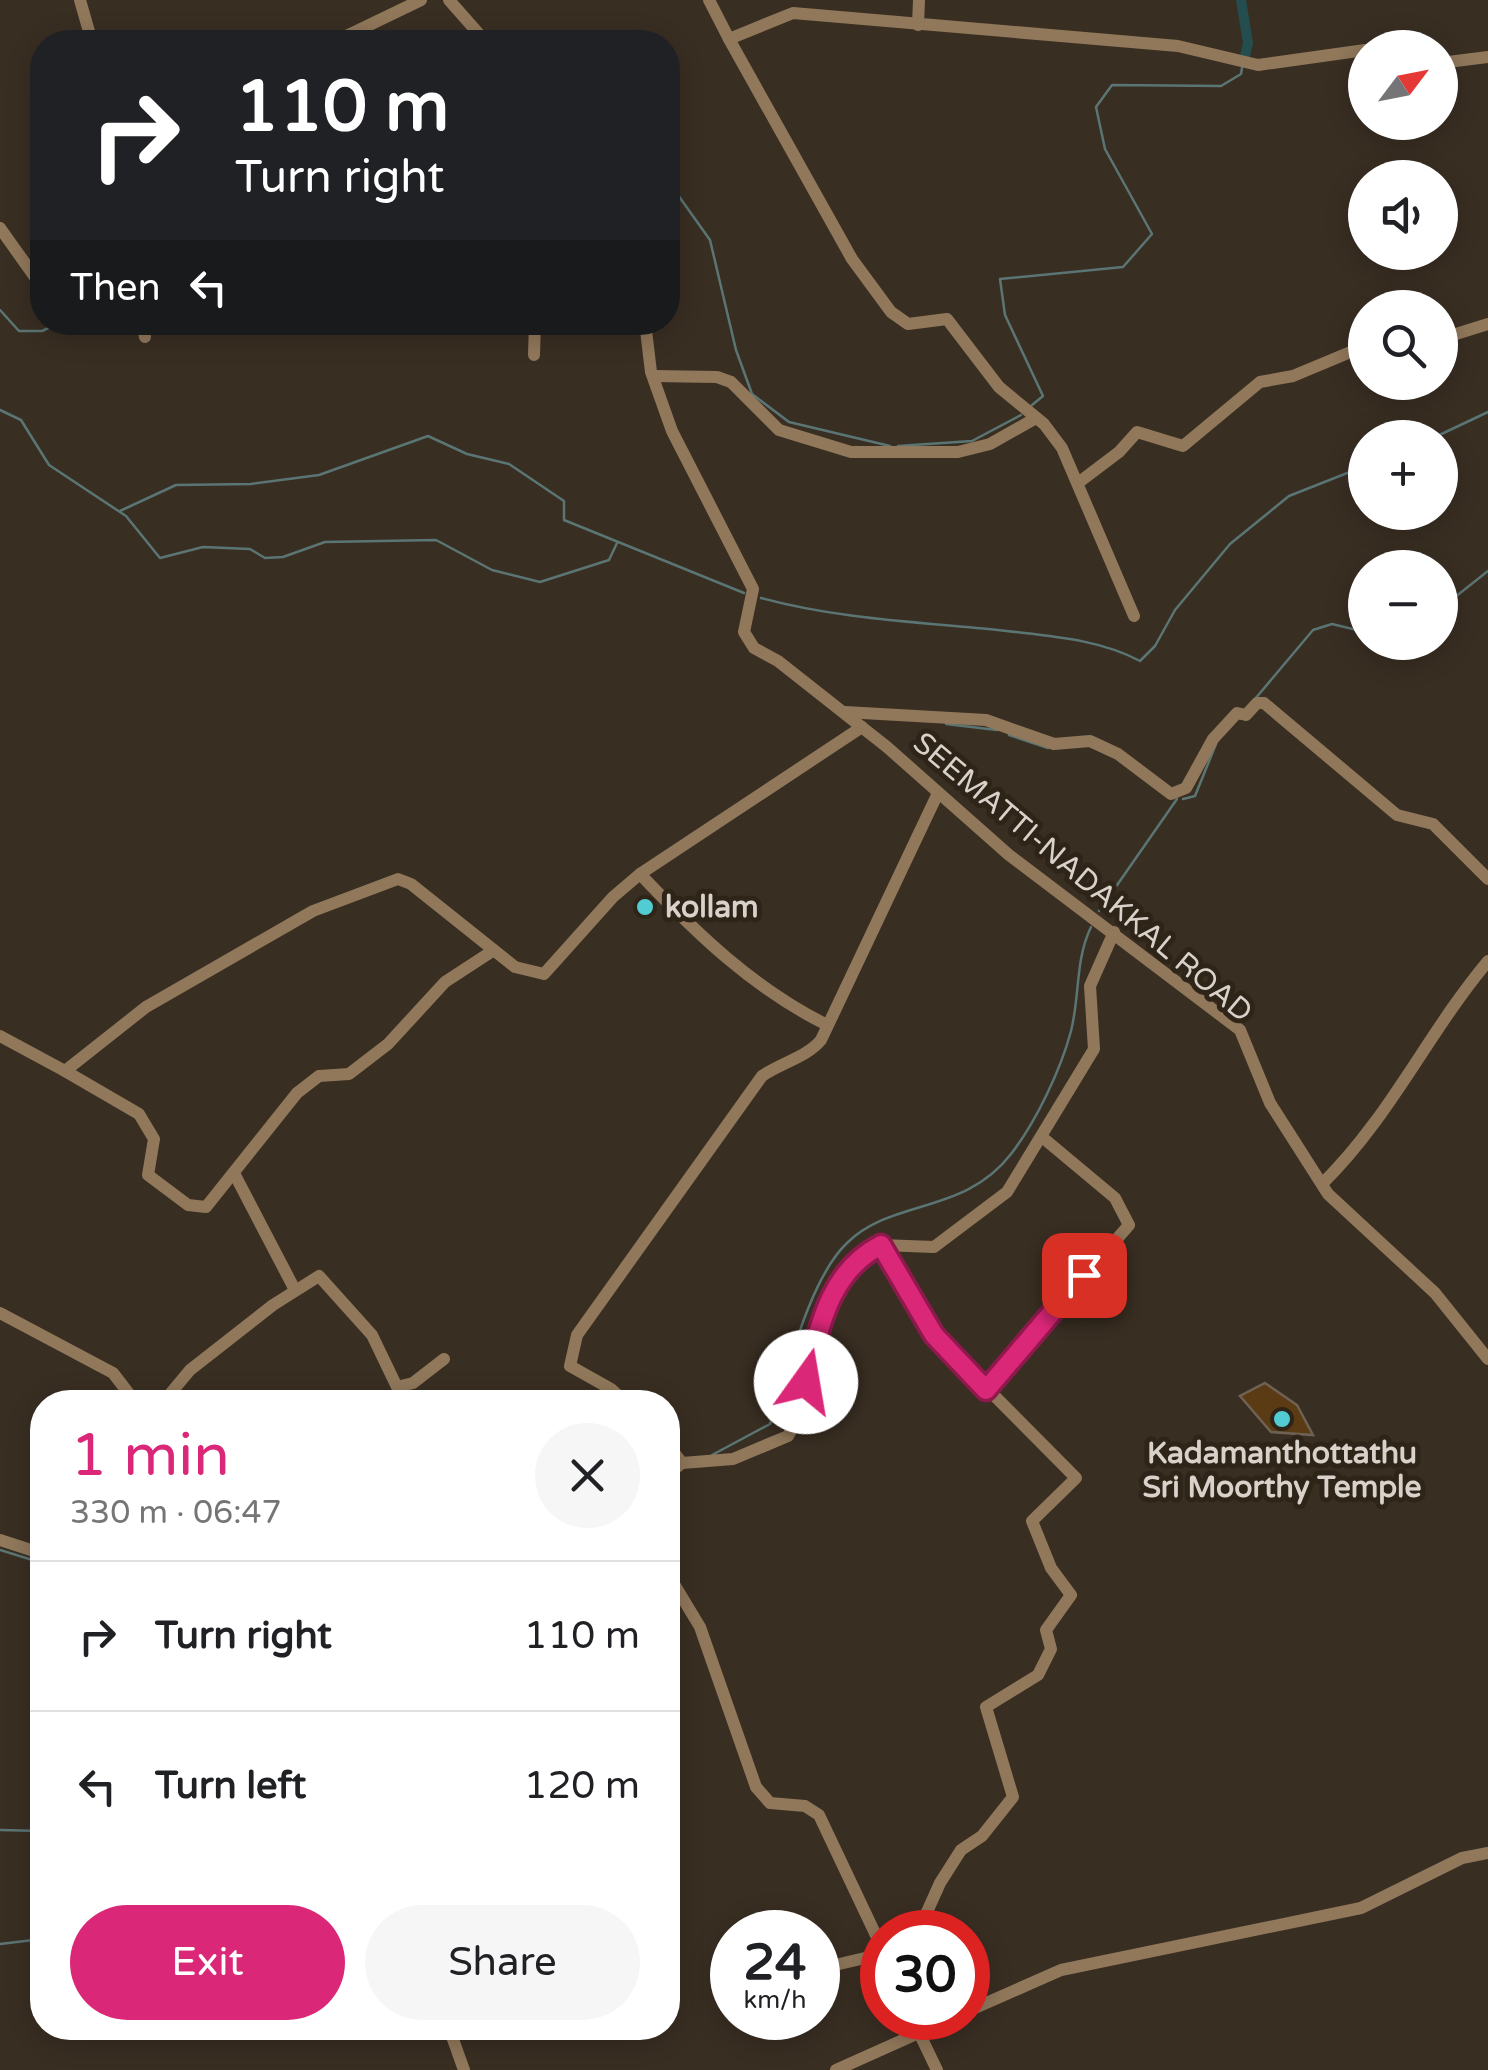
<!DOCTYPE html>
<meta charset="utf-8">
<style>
body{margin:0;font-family:"Varela Round",sans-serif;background:#f6f6f6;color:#202124;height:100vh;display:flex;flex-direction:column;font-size:38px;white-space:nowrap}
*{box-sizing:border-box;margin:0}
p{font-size:32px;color:#757577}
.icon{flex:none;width:55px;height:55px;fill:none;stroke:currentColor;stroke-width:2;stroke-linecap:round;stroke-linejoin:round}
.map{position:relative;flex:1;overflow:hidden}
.details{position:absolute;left:30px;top:1390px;width:650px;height:650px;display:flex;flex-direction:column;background:#fff;border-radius:40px;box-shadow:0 5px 25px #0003}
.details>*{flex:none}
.banner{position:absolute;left:30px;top:30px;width:650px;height:305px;border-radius:40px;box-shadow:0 5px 25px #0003;background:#202124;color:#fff;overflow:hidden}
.needle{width:65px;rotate:58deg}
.controls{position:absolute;left:1348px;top:30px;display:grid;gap:20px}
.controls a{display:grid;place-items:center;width:110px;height:110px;border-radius:50%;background:#fff;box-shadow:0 5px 25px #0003;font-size:50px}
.speed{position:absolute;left:710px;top:1910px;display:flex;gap:20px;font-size:50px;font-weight:700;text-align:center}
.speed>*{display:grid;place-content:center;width:130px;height:130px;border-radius:50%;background:#fff;box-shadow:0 5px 25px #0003;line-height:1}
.speed small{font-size:25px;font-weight:400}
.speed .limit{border:15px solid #d22;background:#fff;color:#111}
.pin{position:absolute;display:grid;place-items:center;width:85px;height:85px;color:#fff;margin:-42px;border-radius:20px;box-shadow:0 5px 15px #0006}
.me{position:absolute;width:110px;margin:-55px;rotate:13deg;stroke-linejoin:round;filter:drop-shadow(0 0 8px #0008)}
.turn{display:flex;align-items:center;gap:35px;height:210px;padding:0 40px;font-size:45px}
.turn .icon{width:130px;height:130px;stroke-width:2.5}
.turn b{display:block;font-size:70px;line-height:85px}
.then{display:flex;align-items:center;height:95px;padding:0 40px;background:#0003;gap:20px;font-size:38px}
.round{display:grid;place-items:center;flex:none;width:105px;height:105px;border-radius:52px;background:#f6f6f6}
.summary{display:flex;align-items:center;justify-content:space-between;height:170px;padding:0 40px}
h1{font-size:60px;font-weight:600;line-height:75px;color:#db2777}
.cta{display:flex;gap:20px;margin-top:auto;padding:20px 40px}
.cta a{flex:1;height:115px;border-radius:60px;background:#db2777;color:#fff;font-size:40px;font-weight:600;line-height:115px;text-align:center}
.cta a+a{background:#f6f6f6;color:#202124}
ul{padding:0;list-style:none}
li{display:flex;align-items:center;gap:30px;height:150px;padding:0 40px;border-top:2px solid #e0e0e0}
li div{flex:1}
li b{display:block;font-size:38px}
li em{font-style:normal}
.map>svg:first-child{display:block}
</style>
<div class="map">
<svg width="1488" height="2070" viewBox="0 0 1488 2070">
<rect width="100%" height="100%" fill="#392e22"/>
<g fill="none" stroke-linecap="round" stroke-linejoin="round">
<g stroke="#5a7574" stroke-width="2.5">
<path d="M668 181 710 240 736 350 752 394 789 422 890 446"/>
<path d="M0 310 19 331H42L61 322"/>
<path d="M1032 405 1043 396 1005 315 1000 279 1123 267 1152 234 1105 149 1096 107 1112 85 1221 86 1241 74 1242 68"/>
<path d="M0 410 21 420 49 465 126 516 160 558 203 547 250 549 265 558 283 557 325 542 436 540 492 570 540 582 609 560 617 543"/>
<path d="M1433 438 1488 412"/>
<path d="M898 446 972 441 1021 415"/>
<path d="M120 511 176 485 251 484 319 475 428 436 467 454 509 464 564 501V520L744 593"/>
<path d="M761 598C838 619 918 622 998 630 1046 636 1097 638 1140 661L1155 646 1175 610 1230 544 1289 496 1365 466"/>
<path d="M1440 609 1488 571"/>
<path d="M1255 699 1313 630 1332 624 1365 632"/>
<path d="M946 724 997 730"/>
<path d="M1009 735 1048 748"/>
<path d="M1183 799 1195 796 1216 744"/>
<path d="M1099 911 1177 799"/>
<path d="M586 1402 591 1395 614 1400"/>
<path d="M712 1455 770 1424C787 1374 809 1279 847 1243 893 1198 964 1215 1011 1154 1036 1122 1061 1069 1071 1031 1080 996 1075 960 1091 927"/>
<path d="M0 1550 42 1563"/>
<path d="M0 1830 42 1831"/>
<path d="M0 1944 42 1939"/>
</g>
<path stroke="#244d4f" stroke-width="10" d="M1241 0 1248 43 1245 56"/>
</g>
<path fill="#5a3b14" stroke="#6f6255" stroke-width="2.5" d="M1265 1383 1297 1405 1313 1435 1271 1432 1240 1396Z"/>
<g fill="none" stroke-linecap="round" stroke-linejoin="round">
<g stroke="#91785b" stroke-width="12">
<path d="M80 0 92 42"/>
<path d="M449 0 486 42"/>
<path d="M709 0 729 39 793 13 1178 46 1258 65 1365 50"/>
<path d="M918 25 919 0"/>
<path d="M729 39 852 259 891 312 908 324 947 319 999 387 1044 424 1062 448 1134 616"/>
<path d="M298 42H304"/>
<path d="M334 42 421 0"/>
<path d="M1440 63 1488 57"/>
<path d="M0 228 42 287"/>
<path d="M142 322 145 337"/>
<path d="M645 322 651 372 672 431 753 589 744 632 754 648 778 661 887 747 1009 855 1240 1030 1270 1103 1328 1194 1435 1293 1488 1359"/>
<path d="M1440 339 1488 324"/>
<path d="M534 355 535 322"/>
<path d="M653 376 717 377 731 382 779 430 851 452H958L990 444 1036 418"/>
<path d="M1078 483 1119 452 1137 432 1183 446 1260 382 1293 376 1365 346"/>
<path d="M845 712 986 720 1054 744 1090 741 1118 754 1171 794 1186 788 1213 739 1237 713 1246 715 1257 703H1264L1397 815 1433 824 1488 879"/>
<path d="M640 874C697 934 753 988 827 1025"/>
<path d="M0 1036 65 1071 146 1007 313 911 398 879 411 884 515 967 544 974 613 897 640 874 862 727"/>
<path d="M65 1071 139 1114 154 1139 148 1175 188 1205 206 1207 297 1093 319 1076 349 1074 388 1044 445 982 494 950"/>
<path d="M235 1175 295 1290"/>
<path d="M1322 1184C1391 1116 1427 1034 1488 961"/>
<path d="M881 1245 934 1335 1076 1478 1032 1521 1051 1568 1071 1595 1046 1630 1051 1649 1038 1675 986 1707 1013 1797 982 1836 961 1850 940 1883 918 1932"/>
<path d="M0 1313 113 1373 133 1399"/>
<path d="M987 1390 1129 1225 1115 1198 1042 1137"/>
<path d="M124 1402 165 1400 190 1370 273 1305 319 1276 372 1335 397 1387 413 1383 444 1359"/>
<path d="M625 1402 611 1389 570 1366 577 1335 762 1076C781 1063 807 1057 821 1040L938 793"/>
<path d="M668 1445 682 1463"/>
<path d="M668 1474 682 1463 733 1459 788 1436 798 1418 823 1311 855 1259 881 1245 934 1247 1007 1192 1094 1049 1090 986 1114 932"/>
<path d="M0 1540 34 1551 42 1526"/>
<path d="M668 1574 700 1627 756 1787 770 1803 805 1806 819 1815 882 1948"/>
<path d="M818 1969 882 1954"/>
<path d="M968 2011 1061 1970 1361 1908 1462 1858 1488 1853"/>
<path d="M912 2018 937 2070"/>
<path d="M449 2028 464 2070"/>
<path d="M836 2070 952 2018"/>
</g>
</g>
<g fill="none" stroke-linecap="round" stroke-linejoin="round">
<defs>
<path id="route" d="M806 1382C819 1329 828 1272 881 1245L934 1335 986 1390 1084 1275"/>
</defs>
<use href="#route" stroke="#8e194d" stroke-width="25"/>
<use href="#route" stroke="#db2777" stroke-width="18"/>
</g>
<g fill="#51ccd3" stroke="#2f2418" stroke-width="4">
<circle cx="645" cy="907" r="10"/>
<circle cx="1282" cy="1419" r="10"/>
</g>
<g text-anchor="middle" stroke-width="10" stroke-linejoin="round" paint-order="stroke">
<g font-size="30" fill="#d9d2ca" stroke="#2f2418">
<text transform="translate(1083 877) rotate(40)" y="10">SEEMATTI-NADAKKAL ROAD</text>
</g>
<g font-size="30" font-weight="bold" fill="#d9d2ca" stroke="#2f2418" text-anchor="start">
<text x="665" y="917">kollam</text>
<text x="1282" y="1463" text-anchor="middle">Kadamanthottathu<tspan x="1282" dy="34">Sri Moorthy Temple</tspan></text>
</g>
</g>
</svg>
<div class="controls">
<a><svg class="needle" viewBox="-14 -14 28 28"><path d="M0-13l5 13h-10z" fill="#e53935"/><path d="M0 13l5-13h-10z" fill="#757577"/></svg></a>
<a><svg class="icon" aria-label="sound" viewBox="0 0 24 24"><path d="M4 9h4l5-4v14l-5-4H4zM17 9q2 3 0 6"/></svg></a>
<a><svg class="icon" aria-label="search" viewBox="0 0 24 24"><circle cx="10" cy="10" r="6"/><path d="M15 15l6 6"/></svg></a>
<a>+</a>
<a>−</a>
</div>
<div class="speed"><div>24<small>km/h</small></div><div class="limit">30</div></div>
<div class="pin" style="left:1084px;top:1275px;background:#d93025"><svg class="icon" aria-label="arrive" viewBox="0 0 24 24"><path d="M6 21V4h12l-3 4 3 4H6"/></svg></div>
<svg class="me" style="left:806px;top:1382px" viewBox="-20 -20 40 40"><circle r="19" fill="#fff"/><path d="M0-13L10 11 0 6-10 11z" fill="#db2777"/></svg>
<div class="banner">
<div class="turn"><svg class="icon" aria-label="right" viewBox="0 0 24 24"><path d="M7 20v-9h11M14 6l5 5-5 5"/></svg><div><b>110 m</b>Turn right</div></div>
<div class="then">Then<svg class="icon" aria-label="left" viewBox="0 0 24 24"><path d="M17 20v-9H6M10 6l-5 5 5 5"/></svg></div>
</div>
<section class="details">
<div class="summary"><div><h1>1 min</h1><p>330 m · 06:47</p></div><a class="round"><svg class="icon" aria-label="close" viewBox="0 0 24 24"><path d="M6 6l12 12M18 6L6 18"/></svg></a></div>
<ul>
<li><svg class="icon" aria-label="right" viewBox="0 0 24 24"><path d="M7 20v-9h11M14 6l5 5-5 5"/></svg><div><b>Turn right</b></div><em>110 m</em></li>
<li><svg class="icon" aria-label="left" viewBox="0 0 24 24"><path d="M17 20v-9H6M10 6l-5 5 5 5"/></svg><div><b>Turn left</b></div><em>120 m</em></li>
</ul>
<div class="cta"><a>Exit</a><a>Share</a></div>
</section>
</div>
